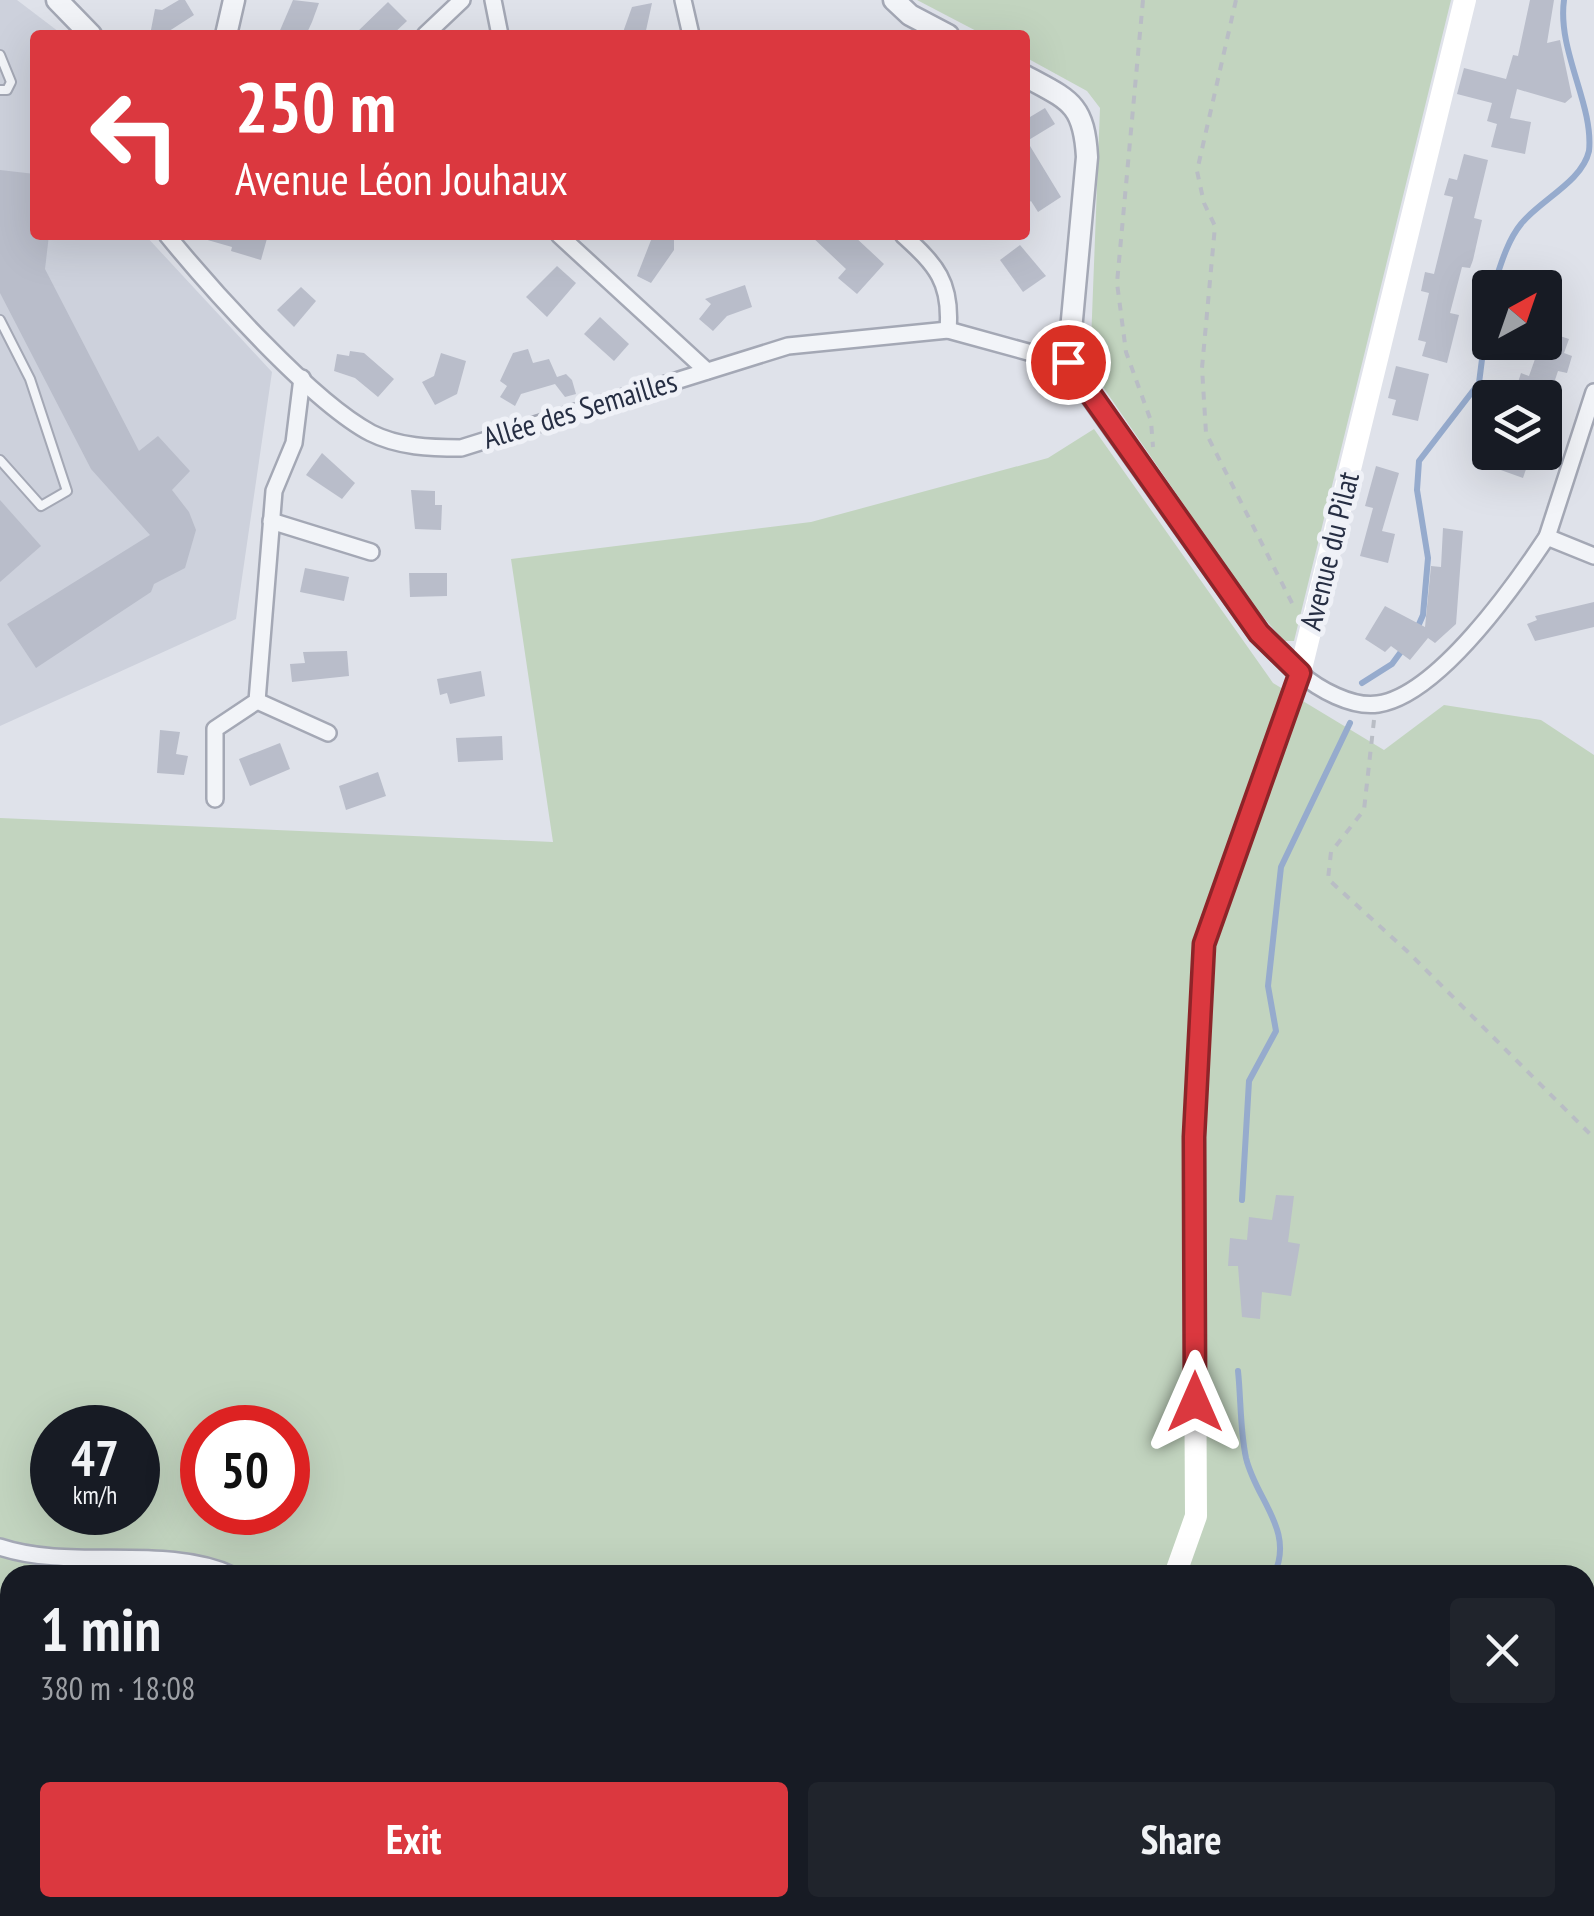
<!DOCTYPE html>
<meta charset="utf-8">
<style>
body{margin:0;font-family:"PT Sans Narrow",sans-serif;background:#20242c;color:#f1f3f6;height:100vh;display:flex;flex-direction:column;font-size:38px;white-space:nowrap}
*{box-sizing:border-box;margin:0}
p{font-size:32px;color:#9ea1a6}
.icon{flex:none;width:55px;height:55px;fill:none;stroke:currentColor;stroke-width:2;stroke-linecap:round;stroke-linejoin:round}
.map{position:relative;flex:1;overflow:hidden}
.sheet{position:absolute;left:0px;top:1565px;width:1595px;height:352px;display:flex;flex-direction:column;background:#171b24;border-radius:30px 30px 0 0;box-shadow:0 10px 40px #0002}
.sheet>*{flex:none}
.top-card{position:absolute;left:30px;top:30px;width:1000px;height:210px;border-radius:10px;box-shadow:0 10px 40px #0002;background:#db383f;color:#fff;overflow:hidden}
.needle{width:65px;rotate:40deg}
.buttons{position:absolute;left:1472px;top:270px;display:grid;gap:20px}
.buttons a{display:grid;place-items:center;width:90px;height:90px;border-radius:10px;background:#171b24;box-shadow:0 10px 40px #0002;font-size:50px}
.speed{position:absolute;left:30px;top:1405px;display:flex;gap:20px;font-size:50px;font-weight:700;text-align:center}
.speed>*{display:grid;place-content:center;width:130px;height:130px;border-radius:50%;background:#171b24;box-shadow:0 10px 40px #0002;line-height:1}
.speed small{font-size:25px;font-weight:400}
.speed .limit{border:15px solid #d22;background:#fff;color:#111}
.pin{position:absolute;display:grid;place-items:center;width:85px;height:85px;color:#fff;margin:-42px;border:5px solid #fff;border-radius:50%;box-shadow:0 2px 10px #0007}
.me{position:absolute;width:110px;margin:-55px;rotate:0deg;stroke-linejoin:round;filter:drop-shadow(0 0 8px #0008)}
.turn{display:flex;align-items:center;gap:35px;height:210px;padding:0 40px;font-size:45px}
.turn .icon{width:130px;height:130px;stroke-width:2.5}
.turn b{display:block;font-size:70px;line-height:85px}
.round{display:grid;place-items:center;flex:none;width:105px;height:105px;border-radius:10px;background:#20242c}
.head{display:flex;align-items:center;justify-content:space-between;height:170px;padding:0 40px}
h1{font-size:60px;font-weight:600;line-height:75px}
.action{display:flex;gap:20px;margin-top:auto;padding:20px 40px}
.action a{flex:1;height:115px;border-radius:10px;background:#db383f;color:#fff;font-size:40px;font-weight:600;line-height:115px;text-align:center}
.action a+a{background:#20242c;color:#f1f3f6}
.map>svg:first-child{display:block}
</style>
<div class="map">
<svg width="1594" height="1916" viewBox="0 0 1594 1916">
<rect width="100%" height="100%" fill="#dfe2ea"/>
<path fill="#cdd1dc" d="M0 0H17L63 35H35V235H145L272 372 236 619 0 726Z"/>
<g fill="#c2d4bf" fill-rule="evenodd">
<path d="M917 0H1451L1294 641H1284L1252 604 1090 368 1100 108 1087 91 1025 57V35H984Z"/>
<path d="M1094 429 1273 683 1384 750 1444 705 1541 720 1594 755V1916H0V818L553 842 511 559 811 522 1048 458ZM52 1428H138V1512H52ZM202 1428H288V1512H202ZM10 1575H1585V1908H10Z"/>
</g>
<g fill="none" stroke-linecap="round" stroke-linejoin="round">
<g stroke="#96abcd" stroke-width="6">
<path d="M1493 288C1500 267 1507 241 1521 224 1540 200 1582 182 1589 151 1594 105 1557 51 1564 0"/>
<path d="M1416 631 1423 615 1428 558 1417 490 1419 461 1479 383 1490 296"/>
<path d="M1362 683 1392 664 1403 649"/>
<path d="M1242 1200 1249 1081 1276 1031 1268 986 1281 867 1350 723"/>
<path d="M1238 1371C1241 1399 1240 1430 1246 1458 1256 1500 1295 1530 1274 1575"/>
<path d="M908 1916 909 1908"/>
</g>
</g>
<g fill="#b9bdca">
<path d="M179 0H185L194 15 163 35H150L155 9 162 10Z"/>
<path d="M293 0 319 3 312 22 306 35H278Z"/>
<path d="M1530 0H1554L1547 43 1560 40 1572 97 1565 103 1517 89 1510 118 1531 122 1525 154 1491 147 1497 124 1487 121 1492 103 1457 94 1464 68 1506 79 1513 55 1518 56Z"/>
<path d="M388 2 407 21 392 35H354Z"/>
<path d="M652 3 645 35H622L632 7Z"/>
<path d="M1045 108 1055 124 1027 141 1061 197 1038 212 1031 201 1025 205V120Z"/>
<path d="M1464 154 1488 160 1474 218 1482 220 1473 260 1470 268 1462 267 1450 313 1459 315 1447 363 1422 356 1426 342 1418 340 1429 293 1421 291 1425 272 1434 274 1453 197 1444 195 1449 178 1457 180Z"/>
<path d="M0 170 35 174V235H49L45 269 139 451 158 436 190 471 172 490 189 512 196 530 185 568 154 584 151 592 36 668 7 624 150 535 91 469 0 293Z"/>
<path d="M204 235H268L261 260 231 251 232 247 204 239Z"/>
<path d="M653 235H674V250L651 283 637 276Z"/>
<path d="M810 235H853L884 264 857 294 838 278 846 269Z"/>
<path d="M1020 245 1046 276 1023 292 1000 260Z"/>
<path d="M557 266 576 283 547 317 526 297Z"/>
<path d="M745 285 752 307 727 316 713 331 699 319 711 304 705 299Z"/>
<path d="M301 287 316 301 294 327 277 310Z"/>
<path d="M600 317 629 344 614 361 584 334Z"/>
<path d="M1545 331 1569 339 1564 353 1572 356 1567 373 1558 371 1549 398H1513L1521 373 1529 376 1541 342H1545Z"/>
<path d="M528 349 533 363 549 359 557 377 566 374 572 380 576 394 565 397 555 384 521 394 515 406 500 397 507 386 500 381 513 353Z"/>
<path d="M350 351 364 353 394 379 378 397 355 378 334 371 337 354 349 356Z"/>
<path d="M441 353 466 361 457 394 435 405 422 382 434 376Z"/>
<path d="M1396 366 1429 374 1418 421 1392 415 1396 400 1388 398Z"/>
<path d="M1504 452H1532L1523 478 1498 469Z"/>
<path d="M322 453 355 483 342 499 306 475Z"/>
<path d="M1376 466 1399 473 1382 531 1395 534 1388 563 1360 556 1373 508 1365 506Z"/>
<path d="M411 490 435 491V505H442L441 530 415 529Z"/>
<path d="M0 500 41 546 0 582Z"/>
<path d="M1443 528 1463 531 1456 624 1435 643 1428 638 1410 660 1391 646 1385 652 1365 639 1385 606 1425 627 1431 566 1441 567Z"/>
<path d="M305 568 349 577 344 601 300 592Z"/>
<path d="M409 573H447V596L410 597Z"/>
<path d="M1594 602V627L1535 641 1527 624 1537 620 1535 616Z"/>
<path d="M347 651 349 676 292 682 290 664 305 663 303 652Z"/>
<path d="M481 671 485 696 450 704 447 693 440 695 437 679Z"/>
<path d="M160 730 180 732 176 754 188 756 184 775 157 773Z"/>
<path d="M502 736 503 760 458 762 456 738Z"/>
<path d="M280 743 290 769 250 786 239 759Z"/>
<path d="M378 772 386 796 346 810 339 786Z"/>
<path d="M1276 1195 1294 1196 1288 1242 1300 1244 1291 1296 1262 1292 1260 1319 1242 1317 1238 1266H1228L1230 1238 1247 1240 1249 1217 1272 1220Z"/>
</g>
<g fill="none" stroke-linecap="round" stroke-linejoin="round">
<defs>
<g id="service">
<path d="M0 55 11 82 7 90H0"/>
<path d="M0 320 30 379 67 491 41 506 0 460"/>
</g>
<g id="minor">
<path d="M493 0 500 35"/>
<path d="M683 0 691 35"/>
<path d="M425 35 462 0"/>
<path d="M167 235C211 289 312 402 371 433 399 447 430 448 461 448L788 346 948 330 1068 363"/>
<path d="M559 235 707 371"/>
<path d="M903 235C936 265 952 282 948 330"/>
<path d="M271 521 371 552"/>
<path d="M1547 537 1594 392"/>
<path d="M1300 673C1318 689 1352 708 1378 704 1438 695 1515 585 1547 537L1594 556"/>
<path d="M257 701 328 733"/>
<path d="M215 799V729L257 701 274 491 294 443 302 378"/>
<path d="M0 1547C72 1571 165 1544 232 1575"/>
</g>
<g id="tertiary">
<path d="M57 0 91 35"/>
<path d="M894 0 910 15 948 35"/>
<path d="M226 35 234 0"/>
<path d="M1025 76C1069 100 1084 103 1087 157L1068 363 1259 633 1300 673"/>
</g>
</defs>
<use href="#service" stroke="#a4a8b5" stroke-width="12"/>
<use href="#minor" stroke="#a4a8b5" stroke-width="20"/>
<use href="#tertiary" stroke="#a4a8b5" stroke-width="25"/>
<g stroke="#b9bdc5" stroke-width="4" stroke-dasharray="8 8" stroke-linecap="butt">
<path d="M1143 0 1117 283 1126 352 1151 421 1153 447"/>
<path d="M1236 0 1197 171 1204 203 1215 226 1202 368 1206 433 1294 607"/>
<path d="M1374 720 1364 810 1331 852 1328 879 1407 951 1594 1138"/>
</g>
<use href="#service" stroke="#f2f4f8" stroke-width="8"/>
<use href="#minor" stroke="#f2f4f8" stroke-width="15"/>
<use href="#tertiary" stroke="#f2f4f8" stroke-width="20"/>
<g stroke="#fff" stroke-width="22">
<path d="M1175 1575 1196 1516 1194 1137 1205 944 1300 673 1465 0"/>
<path d="M977 1916 983 1908"/>
</g>
</g>
<g fill="none" stroke-linecap="round" stroke-linejoin="round">
<defs>
<path id="route" d="M1068 362 1259 633 1300 673 1204 944 1194 1137 1195 1402"/>
</defs>
<use href="#route" stroke="#8e2429" stroke-width="25"/>
<use href="#route" stroke="#db383f" stroke-width="18"/>
</g>
<g text-anchor="middle" stroke-width="10" stroke-linejoin="round" paint-order="stroke">
<g font-size="30" fill="#262e43" stroke="#eff1f7">
<text transform="translate(580 410) rotate(-17)" y="10">Allée des Semailles</text>
<text transform="translate(1330 551) rotate(-76)" y="10">Avenue du Pilat</text>
</g>
</g>
</svg>
<div class="buttons">
<a><svg class="needle" viewBox="-14 -14 28 28"><path d="M0-13l5 13h-10z" fill="#e53935"/><path d="M0 13l5-13h-10z" fill="#9ea1a6"/></svg></a>
<a><svg class="icon" aria-label="layers" viewBox="0 0 24 24"><path d="M12 4l9 5-9 5-9-5zM3 14l9 5 9-5"/></svg></a>
</div>
<div class="speed"><div>47<small>km/h</small></div><div class="limit">50</div></div>
<div class="pin" style="left:1068px;top:362px;background:#d93025"><svg class="icon" aria-label="arrive" viewBox="0 0 24 24"><path d="M6 21V4h12l-3 4 3 4H6"/></svg></div>
<svg class="me" style="left:1195px;top:1402px" viewBox="-20 -20 40 40"><path d="M0-17L14 15 0 8-14 15z" fill="#db383f" stroke="#fff" stroke-width="4"/></svg>
<div class="top-card">
<div class="turn"><svg class="icon" aria-label="left" viewBox="0 0 24 24"><path d="M17 20v-9H6M10 6l-5 5 5 5"/></svg><div><b>250 m</b>Avenue Léon Jouhaux</div></div>
</div>
<section class="sheet">
<div class="head"><div><h1>1 min</h1><p>380 m · 18:08</p></div><a class="round"><svg class="icon" aria-label="close" viewBox="0 0 24 24"><path d="M6 6l12 12M18 6L6 18"/></svg></a></div>
<div class="action"><a>Exit</a><a>Share</a></div>
</section>
</div>
